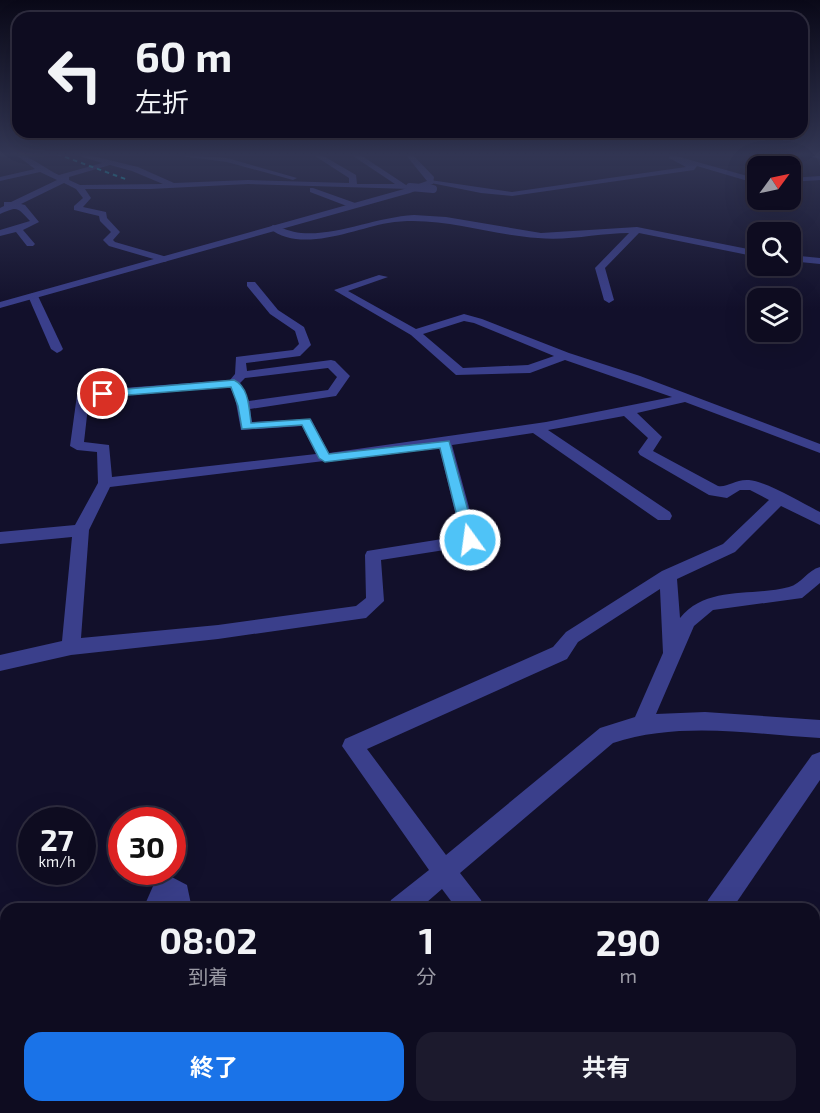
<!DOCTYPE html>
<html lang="ja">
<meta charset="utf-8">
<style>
body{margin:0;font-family:"Exo 2","Noto Sans JP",sans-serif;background:#1c1a2d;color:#f1f3f6;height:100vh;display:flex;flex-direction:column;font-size:22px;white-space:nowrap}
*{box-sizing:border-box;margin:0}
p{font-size:20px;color:#9b9ba5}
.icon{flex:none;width:33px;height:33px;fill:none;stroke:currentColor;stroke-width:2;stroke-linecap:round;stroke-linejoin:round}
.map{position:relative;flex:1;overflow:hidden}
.side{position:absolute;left:0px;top:903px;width:820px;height:210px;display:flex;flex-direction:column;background:#0e0c20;border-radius:18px 18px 0 0;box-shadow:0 6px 24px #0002,0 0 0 2px #2e2c3e}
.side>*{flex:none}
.hud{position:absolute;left:12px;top:12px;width:796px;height:126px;border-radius:18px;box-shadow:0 6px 24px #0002,0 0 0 2px #2e2c3e;background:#0e0c20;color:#f1f3f6;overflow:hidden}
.needle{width:39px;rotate:57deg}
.controls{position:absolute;left:747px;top:156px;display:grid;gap:12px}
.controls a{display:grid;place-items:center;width:54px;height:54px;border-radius:12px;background:#0e0c20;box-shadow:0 6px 24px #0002,0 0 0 2px #2e2c3e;font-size:30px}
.speed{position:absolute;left:18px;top:807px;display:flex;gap:12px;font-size:30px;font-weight:700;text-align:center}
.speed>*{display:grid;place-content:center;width:78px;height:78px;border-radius:50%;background:#0e0c20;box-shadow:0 6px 24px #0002,0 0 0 2px #2e2c3e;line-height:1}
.speed small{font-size:15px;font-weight:400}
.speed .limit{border:9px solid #d22;background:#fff;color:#111}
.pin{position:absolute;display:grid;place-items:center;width:51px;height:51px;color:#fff;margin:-26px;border:3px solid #fff;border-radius:50%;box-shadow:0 2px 6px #0007}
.me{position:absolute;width:66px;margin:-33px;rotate:346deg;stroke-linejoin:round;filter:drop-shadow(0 0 4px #0008)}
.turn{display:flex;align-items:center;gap:21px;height:126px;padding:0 24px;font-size:27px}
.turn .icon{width:78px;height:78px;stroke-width:2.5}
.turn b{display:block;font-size:42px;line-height:51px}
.eta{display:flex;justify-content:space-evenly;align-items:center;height:102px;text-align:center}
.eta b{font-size:36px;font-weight:700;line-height:42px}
.primary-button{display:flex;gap:12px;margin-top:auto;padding:12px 24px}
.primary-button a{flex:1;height:69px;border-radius:18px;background:#1a73e8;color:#fff;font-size:24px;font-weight:700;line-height:69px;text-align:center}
.primary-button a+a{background:#1c1a2d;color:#f1f3f6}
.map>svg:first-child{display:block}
</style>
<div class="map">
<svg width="820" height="1113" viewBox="0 0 820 1113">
<rect width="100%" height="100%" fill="#12102b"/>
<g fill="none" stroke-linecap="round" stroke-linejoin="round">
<g fill="#3a3f8b" fill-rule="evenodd">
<path d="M15 154C27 153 47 170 59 175L102 163 73 154H84L138 167 174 183 248 180 349 183V178L312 154H320L356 175 357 184H395L350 154H359L406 185 414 187 410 189 248 184 150 189H85L91 198 83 207 106 212 107 218 120 232 113 240 115 242 167 257V261L164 262 109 246 103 240 111 232 100 221 99 216 74 210V206L83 198 76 189 64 183 21 204 25 205 39 222 23 230 35 244 33 246H27L16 232 0 236V230L30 221C16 206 18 207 0 214V208L4 206V202H11L57 180 40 172 0 181V177L35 169ZM110 165 132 171 163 184 80 185 69 180V177Z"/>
<path d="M165 154 227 158 297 178 293 180 227 162Z"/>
<path d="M669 154 758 179V184L697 166 694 170 512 196 481 193 426 182 430 180 512 192 686 167 669 158Z"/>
<path d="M808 154 820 155V159L809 156Z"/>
<path d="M820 176V180L790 182V178Z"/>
<path d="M313 188 358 204 359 206 352 208 310 192V188Z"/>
<path d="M414 215 446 217 541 233 637 227 758 251V257L639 233 605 268 614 300 609 303 604 300 595 268 629 233C599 233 569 241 538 238 487 235 440 215 388 223 353 229 301 254 269 228L273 225C282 228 291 232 301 233 338 236 376 217 414 215Z"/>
<path d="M790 255 820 258V264L790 261Z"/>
<path d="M379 275 388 277 348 291 416 329 464 314 482 319 569 353 640 376 820 444V453L685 402 637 413 662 437 653 451 718 486C727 488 735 479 749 480 766 481 804 504 820 512V525L781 506 735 552 677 579 680 618C707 585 752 597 789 587 801 584 808 570 820 567V583L802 598 713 610 694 626 656 714 705 712 820 720V738C752 734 680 721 613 743L460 873 481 900 484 909H457L442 889 419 909H388L391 900 429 870 342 746 345 739 553 647 566 632 662 571 723 544 769 500 750 490H740L727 498 709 495 640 455 638 452 648 438 624 416 548 430 670 512 672 516 670 520H658L533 433 452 445 478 540 476 544 470 546 381 560 384 601 366 618 218 639 71 655 0 671V655L62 641 72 537 0 544V532L75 525 98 483 97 452 77 450 70 446 77 395 83 391 230 380 235 374 236 357 293 350 299 344 295 331 270 314 247 286V282H255L278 310 304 327 311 345 300 356 246 363 247 371 331 360 335 361 350 376 336 396 250 409 252 422 311 419 329 453 546 422 672 397 565 360 530 373 456 375 411 335 334 290ZM464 321 474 323 554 356 528 365 463 368 423 334ZM328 368 337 377 328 390 249 401 240 383 245 378ZM230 387 235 398 241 430 302 426 316 454 112 477 109 445 84 442 89 398ZM439 447 461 536 367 551 365 555 366 598 356 606 218 625 81 638 89 530 110 487ZM660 589 663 653 635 717 600 728 446 855 367 749 567 659 578 642Z"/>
<path d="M33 293 38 296 63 349 61 351 57 353 51 349 28 296Z"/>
<path d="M820 752V780L732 909H705L708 900 812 755Z"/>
<path d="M166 874 187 885 192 909H143L157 877Z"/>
<path d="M0 1005 6 1007V1035L0 1033Z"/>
<path d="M53 1107H83L81 1113H51Z"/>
<path d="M124 1107H154L153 1113H123Z"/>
<path d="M253 1107H283L280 1113H250Z"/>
<path d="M562 1107H593L590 1113H559Z"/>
<path d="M608 1107H638L641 1113H611Z"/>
</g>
<path fill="#3a3f8b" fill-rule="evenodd" d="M405 154H412L434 177 433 184 410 193 0 308V302L404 189 427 181Z"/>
<path stroke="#06ffff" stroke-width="2" stroke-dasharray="4.5 4" stroke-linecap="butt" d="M57 154 128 180"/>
<path stroke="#3a3f8b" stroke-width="8" d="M410 187 433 189"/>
</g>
<linearGradient id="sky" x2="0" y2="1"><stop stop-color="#0a0918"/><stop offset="0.5" stop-color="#333755"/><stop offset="1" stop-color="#333755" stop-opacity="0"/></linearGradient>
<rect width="820" height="309" fill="url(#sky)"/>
<path fill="#4fc3f7" stroke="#337fa1" stroke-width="1.5" d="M234 380C249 387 249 408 251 423L310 419 329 454 449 441 476 540 474 544 470 545 463 540 440 448 325 462 319 458 302 425 242 429 238 406 231 387 103 397 98 394 103 391Z"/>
</svg>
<div class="controls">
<a><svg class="needle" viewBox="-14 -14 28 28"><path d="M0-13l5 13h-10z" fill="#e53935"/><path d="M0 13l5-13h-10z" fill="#9b9ba5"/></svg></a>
<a><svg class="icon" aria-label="search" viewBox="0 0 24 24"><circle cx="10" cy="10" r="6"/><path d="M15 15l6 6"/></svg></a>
<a><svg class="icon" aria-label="layers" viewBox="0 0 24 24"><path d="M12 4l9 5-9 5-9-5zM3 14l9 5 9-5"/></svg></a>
</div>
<div class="speed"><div>27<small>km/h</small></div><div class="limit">30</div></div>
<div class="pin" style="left:103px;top:394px;background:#d93025"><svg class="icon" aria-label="arrive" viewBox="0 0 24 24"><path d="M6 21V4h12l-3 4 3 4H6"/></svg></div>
<svg class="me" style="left:470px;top:540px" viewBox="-20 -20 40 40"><circle r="17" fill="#4fc3f7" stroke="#fff" stroke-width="3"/><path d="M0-11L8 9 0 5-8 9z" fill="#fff"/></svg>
<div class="hud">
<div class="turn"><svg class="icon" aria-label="left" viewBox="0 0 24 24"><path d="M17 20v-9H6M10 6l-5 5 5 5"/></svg><div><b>60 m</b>左折</div></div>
</div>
<section class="side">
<div class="eta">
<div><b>08:02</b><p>到着</p></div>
<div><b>1</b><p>分</p></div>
<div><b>290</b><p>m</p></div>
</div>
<div class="primary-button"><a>終了</a><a>共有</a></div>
</section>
</div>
